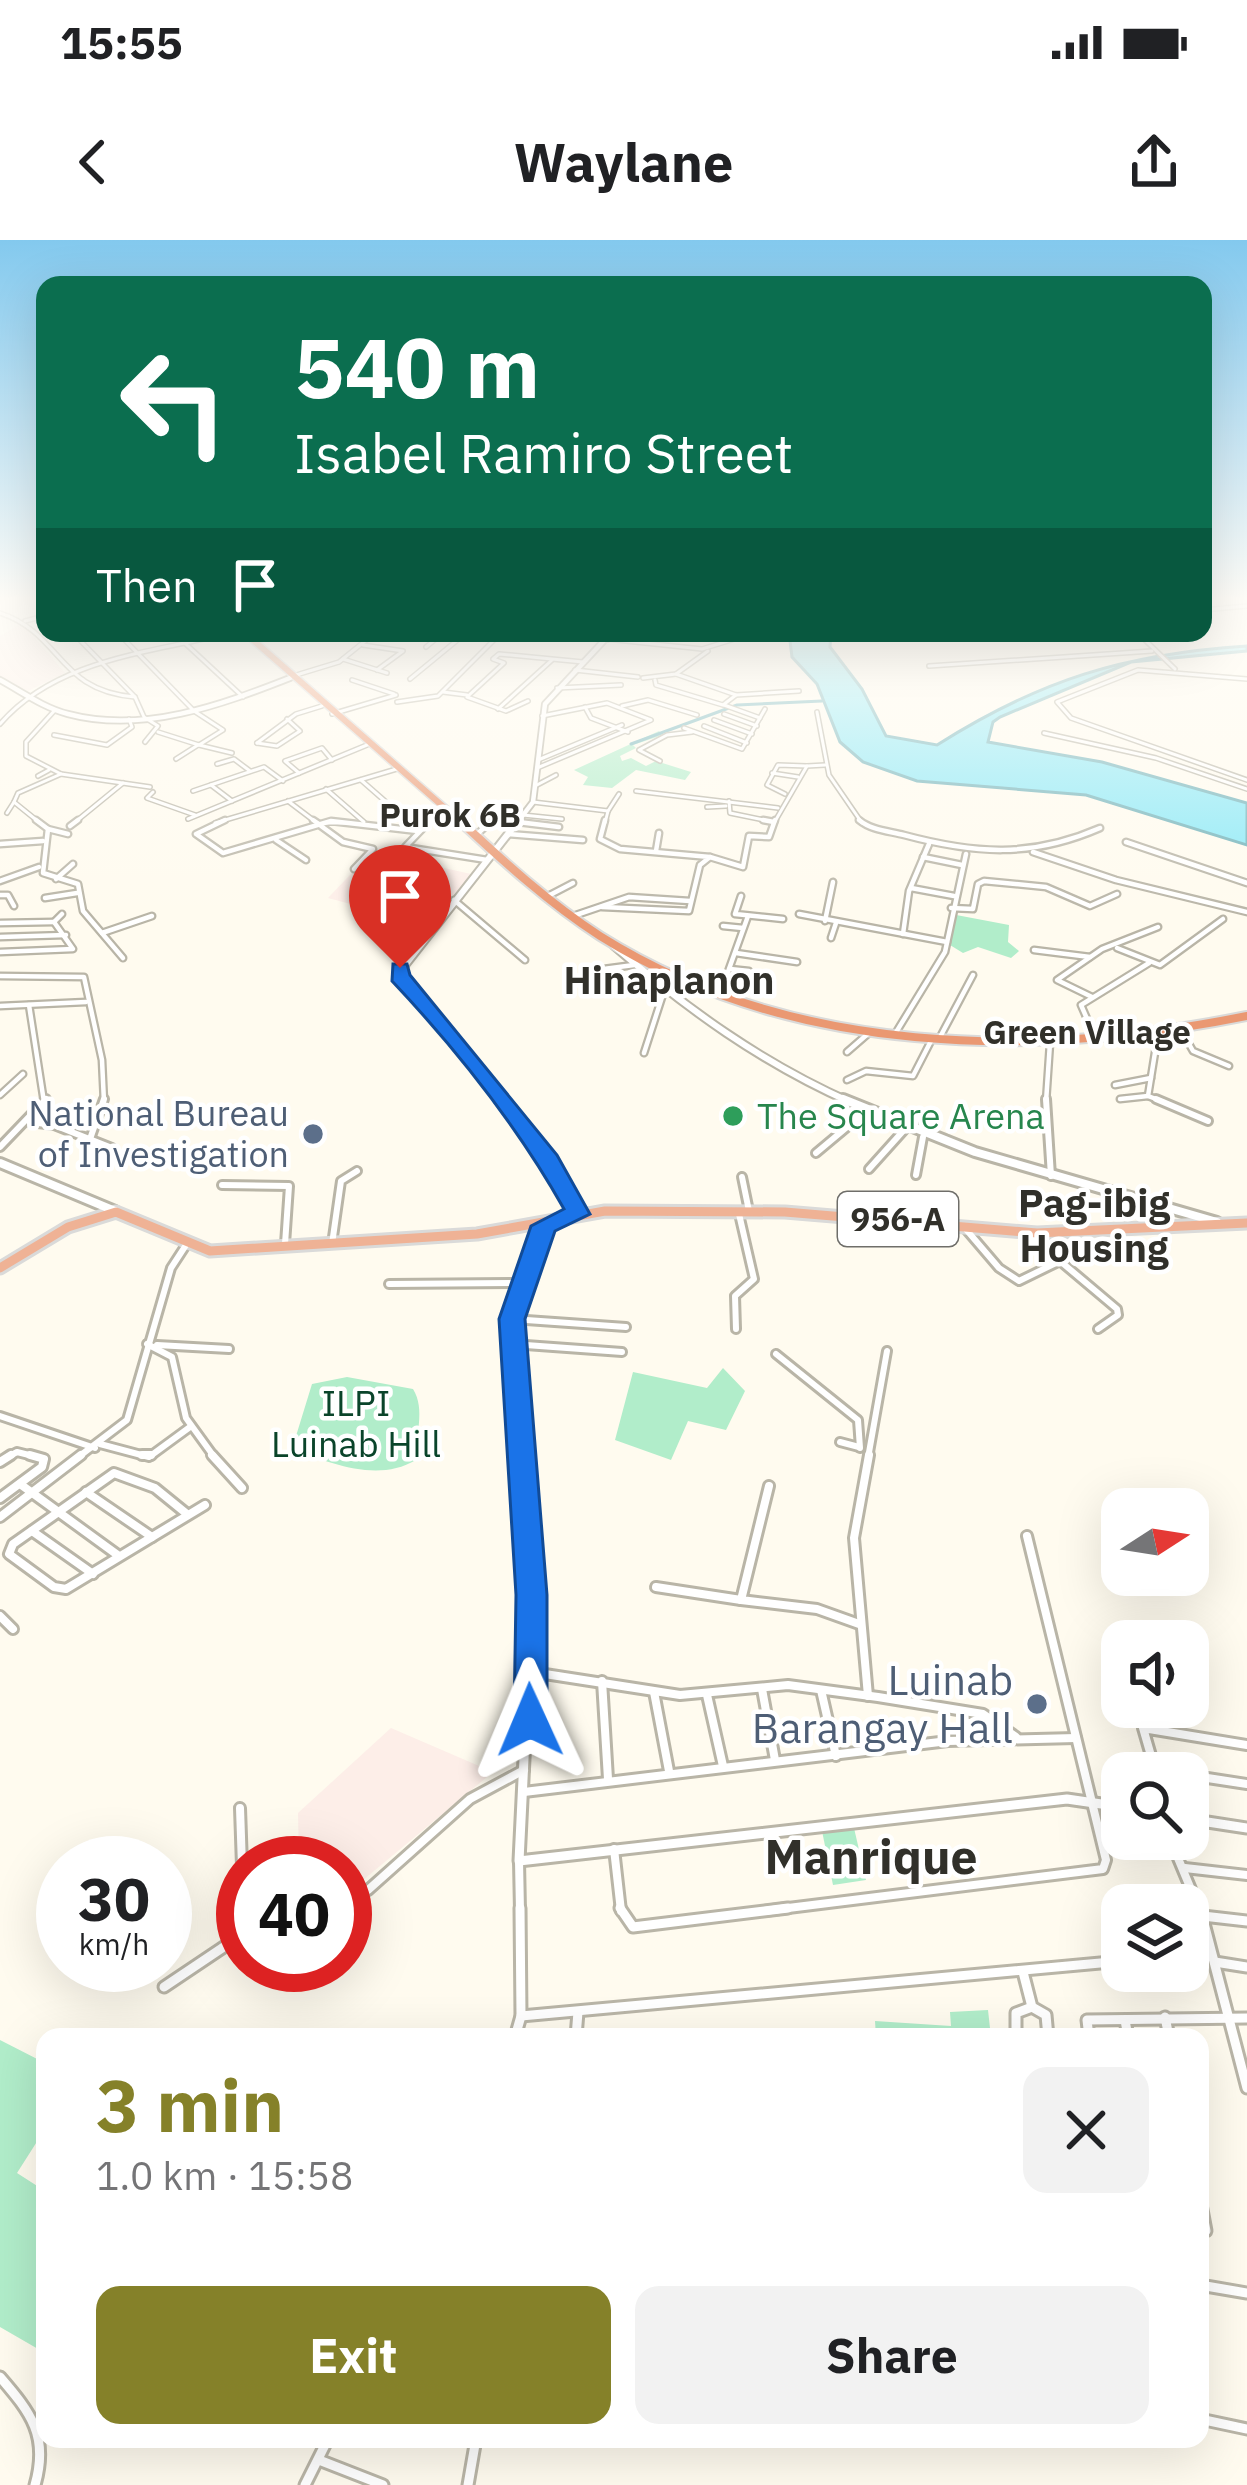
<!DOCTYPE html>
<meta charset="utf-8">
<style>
body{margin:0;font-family:"IBM Plex Sans",sans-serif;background:#f2f2f2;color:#202124;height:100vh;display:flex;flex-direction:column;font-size:45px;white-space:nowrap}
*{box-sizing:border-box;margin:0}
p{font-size:39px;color:#757577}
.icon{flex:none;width:66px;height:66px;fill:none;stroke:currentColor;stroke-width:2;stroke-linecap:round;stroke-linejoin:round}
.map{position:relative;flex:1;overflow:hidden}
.sheet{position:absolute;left:36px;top:1788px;width:1173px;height:420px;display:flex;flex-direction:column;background:#fff;border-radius:24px;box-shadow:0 12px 48px #0002}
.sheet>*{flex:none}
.hud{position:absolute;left:36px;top:36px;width:1176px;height:366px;border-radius:24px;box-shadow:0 12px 48px #0002;background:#0b6e4f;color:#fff;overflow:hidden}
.needle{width:78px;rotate:78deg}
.tools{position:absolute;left:1101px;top:1248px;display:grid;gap:24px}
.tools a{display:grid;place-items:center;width:108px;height:108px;border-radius:24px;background:#fff;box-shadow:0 12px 48px #0002;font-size:60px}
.speed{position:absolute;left:36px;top:1596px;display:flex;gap:24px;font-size:60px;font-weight:700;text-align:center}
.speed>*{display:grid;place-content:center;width:156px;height:156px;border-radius:50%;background:#fff;box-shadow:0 12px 48px #0002;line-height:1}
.speed small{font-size:30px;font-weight:400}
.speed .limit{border:18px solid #d22;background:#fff;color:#111}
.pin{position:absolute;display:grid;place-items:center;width:102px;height:102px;color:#fff;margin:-123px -51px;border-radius:50% 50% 50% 0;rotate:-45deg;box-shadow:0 0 12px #0007}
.pin .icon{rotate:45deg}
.me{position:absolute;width:132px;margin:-66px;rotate:359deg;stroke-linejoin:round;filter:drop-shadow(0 0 9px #0008)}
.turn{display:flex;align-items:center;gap:42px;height:252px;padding:0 60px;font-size:54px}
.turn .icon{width:156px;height:156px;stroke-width:2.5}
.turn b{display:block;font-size:84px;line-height:102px}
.then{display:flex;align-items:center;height:114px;padding:0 60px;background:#0003;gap:24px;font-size:45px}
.round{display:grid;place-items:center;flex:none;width:126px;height:126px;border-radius:24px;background:#f2f2f2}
.summary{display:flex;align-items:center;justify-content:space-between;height:204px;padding:0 60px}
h1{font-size:72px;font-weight:800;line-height:90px;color:#858129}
.cta{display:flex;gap:24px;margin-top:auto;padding:24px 60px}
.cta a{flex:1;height:138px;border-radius:24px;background:#858129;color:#fff;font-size:48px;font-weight:800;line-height:138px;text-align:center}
.cta a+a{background:#f2f2f2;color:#202124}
.status{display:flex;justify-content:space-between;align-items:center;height:84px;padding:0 60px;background:#fff;direction:ltr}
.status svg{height:33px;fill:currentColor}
header{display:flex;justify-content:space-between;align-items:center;height:156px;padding:0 60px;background:#fff;font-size:54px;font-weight:800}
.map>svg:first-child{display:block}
</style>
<div class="status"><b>15:55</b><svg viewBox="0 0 49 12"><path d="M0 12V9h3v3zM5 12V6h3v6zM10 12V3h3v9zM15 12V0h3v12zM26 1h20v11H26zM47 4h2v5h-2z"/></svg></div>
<header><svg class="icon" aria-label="back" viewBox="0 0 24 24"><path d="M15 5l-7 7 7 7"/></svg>Waylane<svg class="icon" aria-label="share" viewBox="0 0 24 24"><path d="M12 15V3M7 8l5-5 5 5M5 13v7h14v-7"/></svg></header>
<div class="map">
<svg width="1247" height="2245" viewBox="0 0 1247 2245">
<rect width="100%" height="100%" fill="#fffbef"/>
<g fill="#fdeee8">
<path d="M22 383 65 433 28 451 0 437V396Z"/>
<path d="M372 612 471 634 429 685 328 658Z"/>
<path d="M391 1488 493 1532 345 1655V1623H299L298 1573Z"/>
</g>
<g fill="#b1edca">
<path d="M659 491 663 495 633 505 636 508 620 516 622 521 631 518 646 526 656 521 691 532 685 540 636 530 612 548 583 545 588 537 574 530Z"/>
<path d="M951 674 1009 685 1008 702 1019 711 1011 718 978 707 963 713 950 705Z"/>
<path d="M723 1128 745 1151 726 1190 688 1181 671 1220 615 1200 633 1132 707 1148Z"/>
<path d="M347 1137 413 1149C426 1170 415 1195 416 1220 377 1243 331 1223 292 1209L312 1144Z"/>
<path d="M854 1588 866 1640 833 1645 822 1591Z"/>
<path d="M988 1770 991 1797H876L875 1781 951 1786 950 1772Z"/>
<path d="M0 1800 45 1823V1889L17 1933 45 1951V2113L0 2087Z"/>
</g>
<path fill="#8be9f7" stroke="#70b2ba" stroke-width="3" d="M789 393H831L830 407 862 449 886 496 937 505C1040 440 1123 414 1247 406V411L1131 422 1000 477 993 482 988 502 1102 522 1247 563V605L1086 555 917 541 863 522 840 502 817 444 792 417Z"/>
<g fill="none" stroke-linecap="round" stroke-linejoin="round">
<path stroke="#70b2ba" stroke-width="3" d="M631 504 737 465 822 461"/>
<defs>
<g id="minor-far4">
<path d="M1203 370 1247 366"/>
<path d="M0 373C63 394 57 451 135 457"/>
<path d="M25 381 45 376"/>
<path d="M73 393 135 457 144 477 158 486 145 502"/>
<path d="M118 393 194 471 223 490 199 505 232 513"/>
<path d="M174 393 243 457"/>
<path d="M1148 393 1145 400 1175 429"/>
<path d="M283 398 290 393"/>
<path d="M607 399 702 409 754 393"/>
<path d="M363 405 403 411 377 430"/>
<path d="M426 407 443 393"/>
<path d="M343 419 387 433"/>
<path d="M929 426 1152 411"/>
<path d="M575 430 638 437"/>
<path d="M676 434 736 455 799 451"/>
<path d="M293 436 339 422 375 393"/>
<path d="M643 438 676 434 708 411"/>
<path d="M410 439 466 393"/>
<path d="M1247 439 1138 430 1057 462 1071 478 1247 540"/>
<path d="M352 440 394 454"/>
<path d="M655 440 656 445 723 465 736 455"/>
<path d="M557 448 621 445"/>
<path d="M443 452 467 455"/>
<path d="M528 461 506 471 467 457 504 423 493 419 499 414 583 422"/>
<path d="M397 462 438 456 501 393"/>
<path d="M724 465 760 478"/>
<path d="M622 466 648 460 697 475"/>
<path d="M585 467 591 478 628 492"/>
<path d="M498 469 552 420"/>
<path d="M55 470 26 502V516L61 534 150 547"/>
<path d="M817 472 829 535 862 583"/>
<path d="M332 474 396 455"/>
<path d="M724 474 757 486"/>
<path d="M714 480 752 494"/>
<path d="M0 484C56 419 149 413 230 393"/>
<path d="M704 486 747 503"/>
<path d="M684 488 742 509 765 469"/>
<path d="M158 492 199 505"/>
<path d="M1044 493 1156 518 1247 549"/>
<path d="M54 495 107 505 132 487 129 479"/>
<path d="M257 503 296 474 322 466"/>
<path d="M257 503 277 506 300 491 287 479"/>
<path d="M176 519 198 505"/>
<path d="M538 520 622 485"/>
<path d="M660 521 639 510 667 495 692 492"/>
<path d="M217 524 234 519 250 531"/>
<path d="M537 528 651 480 607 463 542 476"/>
<path d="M299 533 285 521 322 508 332 520"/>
<path d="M772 533 798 537"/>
<path d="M38 536 49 530"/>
<path d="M361 540 410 583"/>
<path d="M211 545 232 561"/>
<path d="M535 546 556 535"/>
<path d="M326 549 364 582"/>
<path d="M193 551 264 527 283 541"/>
<path d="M636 551 778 568"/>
<path d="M153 552 147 558 195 575"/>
<path d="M785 554 767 545 778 525 807 526"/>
<path d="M288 561 317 583"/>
<path d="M729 561 730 573 774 582"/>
<path d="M533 562 608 571 619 554"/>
<path d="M707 567 726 566"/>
<path d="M7 573 14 562"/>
<path d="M523 575 562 579"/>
<path d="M188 579 367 505"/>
<path d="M518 582 525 583"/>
<path d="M40 583 14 562 18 553 61 534"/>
<path d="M74 583 123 543"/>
<path d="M215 583 400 528"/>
<path d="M325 583H347"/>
<path d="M428 583 443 567"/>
<path d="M490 583 511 564"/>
<path d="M605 583 608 571"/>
<path d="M774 583 807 526 825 525"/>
</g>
<g id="minor-far3">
<path d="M36 580 48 589 43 633 78 644 83 671 123 718"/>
<path d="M225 580 196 594 223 613 331 581 418 591"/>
<path d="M313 580 319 584"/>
<path d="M407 580 417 589"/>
<path d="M431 580 405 607 487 620"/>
<path d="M763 580 774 582"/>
<path d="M859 580C871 590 888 591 904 595 975 614 1031 618 1100 588"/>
<path d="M518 582 559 587"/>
<path d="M70 586 78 580"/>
<path d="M321 586 343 602 373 609 354 629"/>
<path d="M48 589 68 594"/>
<path d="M508 594 583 600"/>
<path d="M476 595 493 580"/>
<path d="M276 600 306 620"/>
<path d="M1126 602 1247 643"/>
<path d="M0 604 43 601"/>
<path d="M656 611 659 593"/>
<path d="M1033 612 1116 640 1247 672"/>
<path d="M710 617 743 627 749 596 769 597 775 580"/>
<path d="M923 617 962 625"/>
<path d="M56 639 73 624"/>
<path d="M0 641 39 627"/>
<path d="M911 648 954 656"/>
<path d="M0 655H8L14 666"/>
<path d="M548 656 573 643"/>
<path d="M741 656 735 674 783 679"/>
<path d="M45 658 77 653"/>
<path d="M454 660 525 720"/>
<path d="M602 667 689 671 700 625 710 617 620 609 600 599 605 580"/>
<path d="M951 668 973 669 978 644 984 641 1046 647 1090 666 1117 654"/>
<path d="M799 674 947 702"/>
<path d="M573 676 629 657 690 661"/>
<path d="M825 681 833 642"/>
<path d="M0 683 54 682"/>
<path d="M723 686 743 688"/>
<path d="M102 693 152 676"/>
<path d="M903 694 909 651 929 604"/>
<path d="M0 697 66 695"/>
<path d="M831 698 836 683"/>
<path d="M1117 708 1160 725 1223 679"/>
<path d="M1034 710 1090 717"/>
<path d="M0 712 73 709 54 682 62 674"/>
<path d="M736 713 797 722"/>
<path d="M730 729 749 731"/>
<path d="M0 736 84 737 102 820 104 862"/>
<path d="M624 752 599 747 596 730 634 725"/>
<path d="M720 754 748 676"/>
<path d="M1092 757 1057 740 1102 709 1158 687"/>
<path d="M29 765 44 862"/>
<path d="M0 766 86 762"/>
<path d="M1181 790 1193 811 1229 826"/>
<path d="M895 794 945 712 966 614"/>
<path d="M1158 794 1148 856 1164 862"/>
<path d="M1095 797 1081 765 1149 723"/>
<path d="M939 799 973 735"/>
<path d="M847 812 870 792"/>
<path d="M644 813 664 751"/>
<path d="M847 840 866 831 913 836 932 799"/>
<path d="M1115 845 1151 838"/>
<path d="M0 855 23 834"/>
<path d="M1120 859 1148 856"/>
<path d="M1046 862 1050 803"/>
</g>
<g id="minor-far2">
<path d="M1046 859 1051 936"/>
<path d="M1156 859 1208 881"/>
<path d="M30 882 54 885 112 908"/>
<path d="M90 899 104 859"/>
<path d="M0 907 46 859"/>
<path d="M816 913 865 872"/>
<path d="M869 929 904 890"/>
<path d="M916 935 923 897"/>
<path d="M742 937 749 971"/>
<path d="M222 945 289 946 285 1004"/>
<path d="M964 987 999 1028 1019 1041 1060 1021"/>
<path d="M1028 994 1117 1069 1118 1075 1098 1089"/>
<path d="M332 1004 341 941 357 931"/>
<path d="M389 1044 524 1043"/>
<path d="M512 1079 626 1087"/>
<path d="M736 1089 735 1056 754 1039 739 974"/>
<path d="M147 1104 172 1117 186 1178 215 1218"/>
<path d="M512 1104 622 1112"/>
<path d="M157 1105 229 1109"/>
<path d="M776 1114 858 1180 860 1208"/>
<path d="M0 1176 95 1208"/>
<path d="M840 1202 859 1207"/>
<path d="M100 1204 149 1217 190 1187"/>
<path d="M6 1218 17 1212 41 1218"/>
<path d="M77 1218 127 1180 171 1028 186 1005"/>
<path d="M868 1218 887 1111"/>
</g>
<g id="minor-far1">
<path d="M142 1215H151"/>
<path d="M212 1215 242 1248"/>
<path d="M0 1222 11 1215"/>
<path d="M20 1244 119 1316"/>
<path d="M769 1246 741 1360 817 1369 859 1384"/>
<path d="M86 1252 152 1297"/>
<path d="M0 1258 42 1227 44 1219 30 1215"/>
<path d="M187 1274 155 1248 114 1233 13 1304 9 1314 54 1347 66 1349 205 1265"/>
<path d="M0 1277 81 1215"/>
<path d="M32 1291 93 1334"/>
<path d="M656 1347 741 1360"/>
<path d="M0 1376 13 1389"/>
<path d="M532 1432 680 1455 788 1445 878 1457 983 1474 1016 1497"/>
<path d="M602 1441 608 1539"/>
<path d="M762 1449 775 1520"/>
<path d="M821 1450 836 1516"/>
<path d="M654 1452 669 1531"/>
<path d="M707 1455 723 1526"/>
<path d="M868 1456 854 1298 869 1215"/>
<path d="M1156 1530 1176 1533"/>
<path d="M1156 1533 1143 1488 1247 1505"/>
<path d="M1188 1535 1247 1544"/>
<path d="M524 1552 948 1501 1076 1498"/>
<path d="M240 1568 243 1655"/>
<path d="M1170 1599 1200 1671"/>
<path d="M614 1609 621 1671"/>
<path d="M519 1621 520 1671"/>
<path d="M1185 1628 1247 1635"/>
<path d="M345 1662 368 1650 470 1559 524 1530"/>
<path d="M764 1671 1103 1629 1106 1620 1027 1296"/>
</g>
<g id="minor">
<path d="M620 1668 633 1687 788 1668"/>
<path d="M1200 1668 1247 1848"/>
<path d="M1203 1676 1247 1681"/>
<path d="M1215 1722 1247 1727"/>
<path d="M1023 1732 1032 1767 1046 1775 1048 1797"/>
<path d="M164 1747 243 1694"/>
<path d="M521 1776 1122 1721"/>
<path d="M1165 1777 1169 1797"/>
<path d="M1125 1780 1128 1797"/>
<path d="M515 1797 521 1776 520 1668"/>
<path d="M576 1797 578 1772"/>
<path d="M1016 1797V1773L1032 1767"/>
<path d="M1089 1797 1087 1780 1247 1778"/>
<path d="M1200 1959 1206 1991"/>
<path d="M1200 2045 1247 2053"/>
<path d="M0 2137C31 2173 49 2196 35 2245"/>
<path d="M1200 2179 1247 2189"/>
<path d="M319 2220 383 2245"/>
<path d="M305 2245 328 2199"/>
<path d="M468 2245 476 2199"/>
</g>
<g id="tertiary-far3">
<path d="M544 393 607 399"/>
<path d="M0 440C22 452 44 468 68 474 143 494 221 465 290 438"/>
<path d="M517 583 533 562 545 464 611 393"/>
</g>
<g id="tertiary-far2">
<path d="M614 706C687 769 762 823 850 862"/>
<path d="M502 862 399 733 519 580"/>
</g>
<g id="tertiary-far1">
<path d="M499 859 548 921 578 973"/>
<path d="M843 859 975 912 1217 982"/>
<path d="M0 923 115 971"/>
<path d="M522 1218 512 1079 544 985"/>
</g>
<g id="tertiary">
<path d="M522 1215 532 1355 519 1621 1067 1559 1122 1567"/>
<path d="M1188 1579 1247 1588"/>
</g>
<path id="primary" d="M0 1028 68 987 116 972 210 1011 477 994 605 971 785 972 1037 993 1247 983"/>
<path id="trunk-far1" d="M245 393 462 583"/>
<path id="trunk" d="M459 580C503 621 549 663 600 696 791 816 1033 819 1247 776"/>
</defs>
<use href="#minor-far4" stroke="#b9b5a7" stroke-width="6"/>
<use href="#minor-far3" stroke="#b9b5a7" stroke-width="9"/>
<use href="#minor-far2" stroke="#b9b5a7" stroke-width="12"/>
<use href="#minor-far1" stroke="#b9b5a7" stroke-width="14"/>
<use href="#minor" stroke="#b9b5a7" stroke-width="15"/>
<use href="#tertiary-far3" stroke="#b9b5a7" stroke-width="8"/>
<use href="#tertiary-far2" stroke="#b9b5a7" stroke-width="10"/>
<use href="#tertiary-far1" stroke="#b9b5a7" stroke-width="14"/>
<use href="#tertiary" stroke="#b9b5a7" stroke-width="15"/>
<use href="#primary" stroke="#dadad9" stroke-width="15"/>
<use href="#trunk-far1" stroke="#dadad9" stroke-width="9"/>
<use href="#trunk" stroke="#dadad9" stroke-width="12"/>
<use href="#minor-far4" stroke="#fff" stroke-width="3"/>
<use href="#minor-far3" stroke="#fff" stroke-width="4.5"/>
<use href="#minor-far2" stroke="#fff" stroke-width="6"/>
<use href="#minor-far1" stroke="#fff" stroke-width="8"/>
<use href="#minor" stroke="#fff" stroke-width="9"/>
<use href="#tertiary-far3" stroke="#fff" stroke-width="4.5"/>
<use href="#tertiary-far2" stroke="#fff" stroke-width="6"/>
<use href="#tertiary-far1" stroke="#fff" stroke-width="8"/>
<use href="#tertiary" stroke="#fff" stroke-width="9"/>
<use href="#primary" stroke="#efb295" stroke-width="9"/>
<use href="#trunk-far1" stroke="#ea9872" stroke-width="6"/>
<use href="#trunk" stroke="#ea9872" stroke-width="8"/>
</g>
<linearGradient id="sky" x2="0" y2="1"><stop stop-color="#83c9ee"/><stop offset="0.53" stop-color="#fffdf8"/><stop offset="1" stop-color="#fffdf8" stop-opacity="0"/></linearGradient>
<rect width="1247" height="676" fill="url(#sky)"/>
<path fill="#1a73e8" stroke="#114b97" stroke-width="3" d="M393 724H407L410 735 557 915 590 974 555 991 525 1079 547 1355V1480L542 1491 530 1495 519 1491 514 1480 516 1355 499 1079 531 986 564 969C518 887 457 810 392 741Z"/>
<circle fill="#2e9e5b" stroke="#fff" stroke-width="4.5" cx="733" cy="876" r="12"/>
<g fill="#5c6f8a" stroke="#fff" stroke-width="4.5">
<circle cx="313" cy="894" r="12"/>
<circle cx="1037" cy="1464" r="12"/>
</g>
<g text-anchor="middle" stroke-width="9" stroke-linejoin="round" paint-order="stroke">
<g font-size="33" font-weight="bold" fill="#31302a" stroke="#fff">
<text x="450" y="587">Purok 6B</text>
<text x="1087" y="804">Green Village</text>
</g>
<rect fill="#fff" stroke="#6f6e6a" stroke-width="3" x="838" y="952" width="120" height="54" rx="9"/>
<g font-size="33" font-weight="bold" fill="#31302a">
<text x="898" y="991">956-A</text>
</g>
<g font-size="36" fill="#4e5e75" stroke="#fff" text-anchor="end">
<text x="289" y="886">National Bureau<tspan x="289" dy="41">of Investigation</tspan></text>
</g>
<g font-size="36" fill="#27864d" stroke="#fff" text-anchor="start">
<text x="757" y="889">The Square Arena</text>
</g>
<g font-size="36" fill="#0a442a" stroke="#fff">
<text x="356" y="1176">ILPI<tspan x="356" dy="41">Luinab Hill</tspan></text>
</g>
<g font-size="39" font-weight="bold" fill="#31302a" stroke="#fff">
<text x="669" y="754">Hinaplanon</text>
</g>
<g font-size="39" font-weight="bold" fill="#31302a" stroke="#fff">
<text x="1094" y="977">Pag-ibig<tspan x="1094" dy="45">Housing</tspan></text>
</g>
<g font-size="42" fill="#4e5e75" stroke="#fff" text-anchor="end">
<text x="1013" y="1455">Luinab<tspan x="1013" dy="48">Barangay Hall</tspan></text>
</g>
<g font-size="48" font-weight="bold" fill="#31302a" stroke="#fff">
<text x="871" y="1634">Manrique</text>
</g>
</g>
</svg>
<div class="tools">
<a><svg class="needle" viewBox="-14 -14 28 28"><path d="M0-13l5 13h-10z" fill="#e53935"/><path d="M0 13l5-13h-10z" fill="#757577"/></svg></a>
<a><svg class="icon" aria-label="sound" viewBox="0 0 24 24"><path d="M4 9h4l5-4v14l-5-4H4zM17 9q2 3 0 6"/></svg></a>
<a><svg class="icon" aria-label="search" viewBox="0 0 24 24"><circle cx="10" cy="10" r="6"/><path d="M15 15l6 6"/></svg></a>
<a><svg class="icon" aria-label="layers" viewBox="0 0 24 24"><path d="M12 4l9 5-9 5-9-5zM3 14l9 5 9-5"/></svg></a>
</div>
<div class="speed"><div>30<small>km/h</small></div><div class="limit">40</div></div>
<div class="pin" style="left:400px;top:728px;background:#d93025"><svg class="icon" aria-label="arrive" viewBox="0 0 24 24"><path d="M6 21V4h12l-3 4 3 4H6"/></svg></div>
<svg class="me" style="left:530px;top:1480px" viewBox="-20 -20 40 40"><path d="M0-17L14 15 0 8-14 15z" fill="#1a73e8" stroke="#fff" stroke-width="4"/></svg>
<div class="hud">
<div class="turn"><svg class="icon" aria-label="left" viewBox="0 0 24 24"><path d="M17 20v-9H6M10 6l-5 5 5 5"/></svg><div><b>540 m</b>Isabel Ramiro Street</div></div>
<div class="then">Then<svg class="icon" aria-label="arrive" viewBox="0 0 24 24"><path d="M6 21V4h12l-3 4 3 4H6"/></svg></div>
</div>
<section class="sheet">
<div class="summary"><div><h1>3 min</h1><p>1.0 km · 15:58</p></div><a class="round"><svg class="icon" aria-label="close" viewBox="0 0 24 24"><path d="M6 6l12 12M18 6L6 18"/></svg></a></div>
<div class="cta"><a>Exit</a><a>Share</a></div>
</section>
</div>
